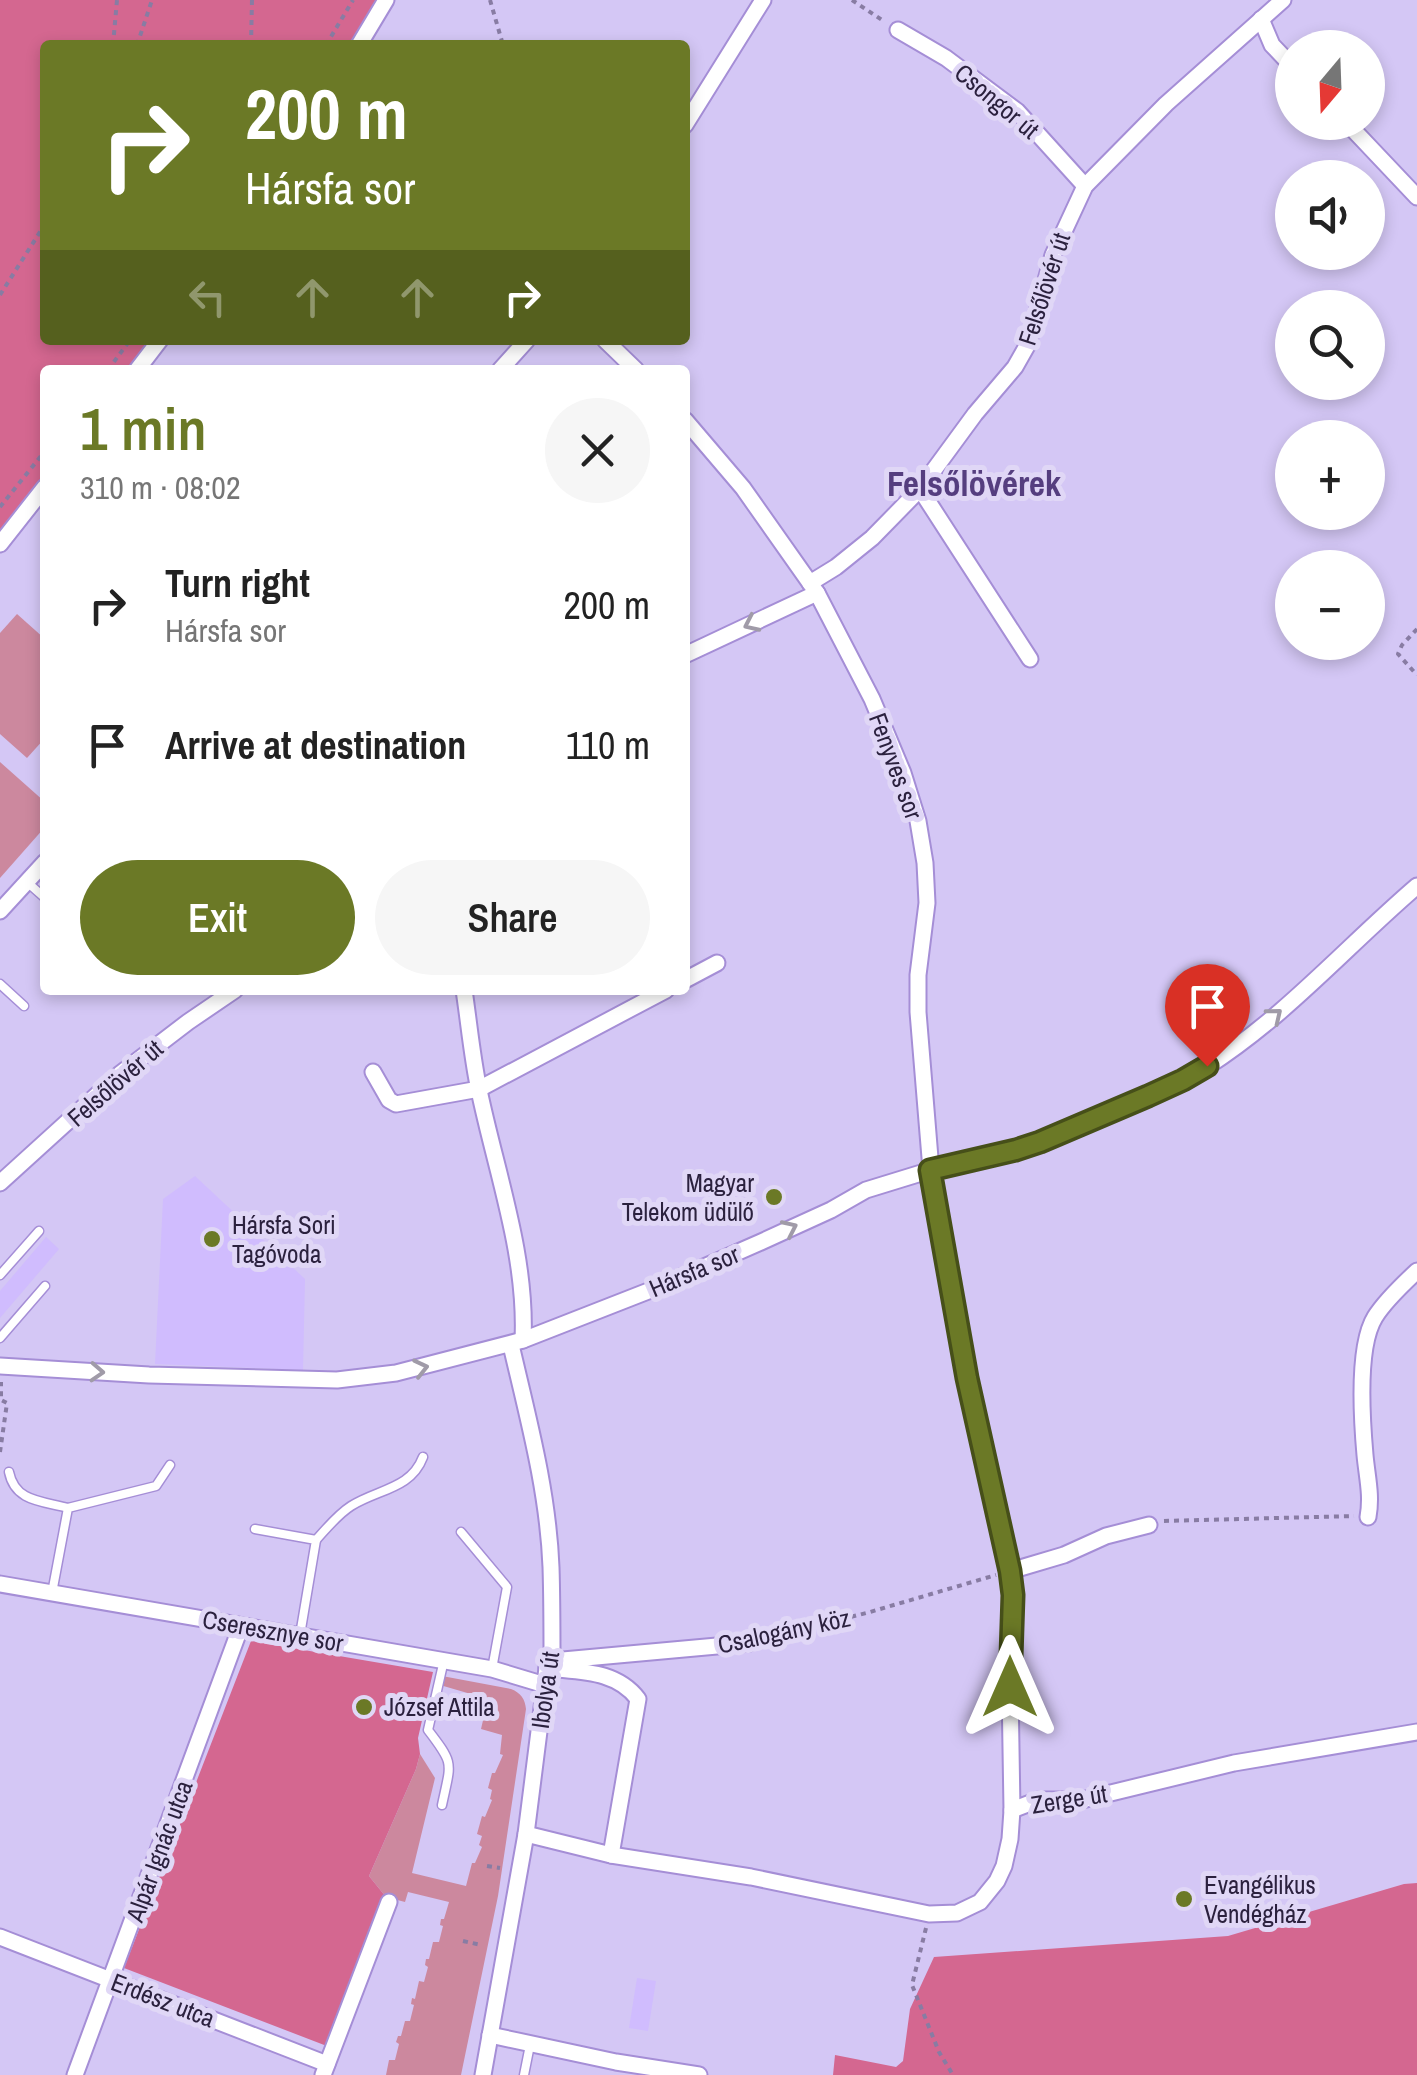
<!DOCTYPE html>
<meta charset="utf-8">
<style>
body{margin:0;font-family:"Archivo Narrow",sans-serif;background:#f6f6f6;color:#222;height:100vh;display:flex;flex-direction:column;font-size:38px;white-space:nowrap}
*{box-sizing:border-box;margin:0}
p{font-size:32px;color:#767676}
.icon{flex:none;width:55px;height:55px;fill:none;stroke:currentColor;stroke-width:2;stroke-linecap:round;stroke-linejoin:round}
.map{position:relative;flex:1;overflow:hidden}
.panel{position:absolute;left:40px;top:365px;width:650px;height:630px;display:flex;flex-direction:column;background:#fff;border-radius:10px;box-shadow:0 5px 15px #0003}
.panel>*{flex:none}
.hud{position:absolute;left:40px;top:40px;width:650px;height:305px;border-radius:10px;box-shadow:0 5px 15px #0003;background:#6b7926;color:#fff;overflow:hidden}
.needle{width:65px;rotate:199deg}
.fabs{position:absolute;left:1275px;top:30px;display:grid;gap:20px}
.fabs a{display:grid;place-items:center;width:110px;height:110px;border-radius:50%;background:#fff;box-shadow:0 5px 15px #0003;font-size:50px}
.pin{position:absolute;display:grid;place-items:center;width:85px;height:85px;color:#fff;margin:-102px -42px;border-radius:50% 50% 50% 0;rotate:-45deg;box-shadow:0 0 10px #0007}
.pin .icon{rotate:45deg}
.me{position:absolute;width:110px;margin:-55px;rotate:0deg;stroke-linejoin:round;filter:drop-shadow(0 0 8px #0008)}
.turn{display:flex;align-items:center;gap:35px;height:210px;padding:0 40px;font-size:45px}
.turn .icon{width:130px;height:130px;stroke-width:2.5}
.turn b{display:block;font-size:70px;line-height:85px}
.lanes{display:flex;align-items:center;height:95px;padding:0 40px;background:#0003;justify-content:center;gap:50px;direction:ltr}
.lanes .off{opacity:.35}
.round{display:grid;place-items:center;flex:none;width:105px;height:105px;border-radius:52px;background:#f6f6f6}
.summary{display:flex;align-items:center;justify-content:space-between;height:170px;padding:0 40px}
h1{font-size:60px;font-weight:600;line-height:75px;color:#6b7926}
.primary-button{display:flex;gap:20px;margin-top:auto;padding:20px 40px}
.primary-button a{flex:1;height:115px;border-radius:60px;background:#6b7926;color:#fff;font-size:40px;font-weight:600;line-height:115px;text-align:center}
.primary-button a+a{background:#f6f6f6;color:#222}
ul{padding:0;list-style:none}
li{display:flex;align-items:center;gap:30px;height:140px;padding:0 40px}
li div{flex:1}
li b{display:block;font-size:38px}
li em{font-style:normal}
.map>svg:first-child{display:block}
</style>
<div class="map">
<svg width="1417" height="2075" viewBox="0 0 1417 2075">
<rect width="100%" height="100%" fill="#d4c7f5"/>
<g fill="#d0bcfe">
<path d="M195 1176 305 1279 303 1370 155 1364 163 1199Z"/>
<path d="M46 1237 59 1249 0 1318V1291Z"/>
<path d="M637 1978 656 1981 648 2031 629 2028Z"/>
</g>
<g fill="#cc889e">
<path d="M17 614 45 639V738L27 758 0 734V633Z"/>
<path d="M0 762 45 802V827L0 878Z"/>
<path d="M442 1676 511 1689C521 1693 525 1699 526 1709L498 1896 461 2075H386L389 2060H395L399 2044 396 2042 398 2036H401L405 2021H410L414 2005 411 2004 412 1998 415 1999 419 1981 424 1982 428 1967 425 1965 426 1959H429L433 1942H439L443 1926 440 1925 441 1919H444L449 1902 408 1892 405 1902 386 1897 369 1876 416 1769 420 1754 435 1778 412 1873 466 1886 472 1863H475L482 1847 479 1845 482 1836 477 1834 482 1816 485 1817 492 1800 490 1799 492 1790 488 1788 492 1773H495L503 1755 500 1754 502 1735 481 1729 488 1699 440 1685Z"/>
</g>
<g fill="#d46790">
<path d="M0 0H376L350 45H45V340H152L129 370H45V479L0 537Z"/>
<path d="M251 1641 433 1672 418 1738 420 1754 416 1769 369 1876 386 1897 332 2048 124 1968Z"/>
<path d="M1417 1883V2075H833L835 2055 896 2067 903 2061 910 2009 934 1957 1228 1936 1404 1884Z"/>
</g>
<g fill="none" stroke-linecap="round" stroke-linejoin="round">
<defs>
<g id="lane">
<path d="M27 882 45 898"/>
<path d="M0 984 24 1006"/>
<path d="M0 1275 39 1231"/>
<path d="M0 1338 45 1286"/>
<path d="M9 1472C15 1502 42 1501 68 1508"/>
<path d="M255 1529 316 1540 300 1635"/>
<path d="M461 1532 507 1587 492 1669"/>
<path d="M316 1540C327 1528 337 1515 351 1506 378 1489 411 1489 423 1457"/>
<path d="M52 1593 68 1508 156 1486 170 1465"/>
<path d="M442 1805C451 1762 455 1765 428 1730L444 1660"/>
<path d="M524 2075 530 2045"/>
</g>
<g id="street">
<path d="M1261 19 1272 45 1292 66"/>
<path d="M898 30 946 58 1017 111 1085 186"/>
<path d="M359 45 386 0"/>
<path d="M1346 122 1417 197"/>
<path d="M685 125 763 0"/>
<path d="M605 340 636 370"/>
<path d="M137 370 160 340"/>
<path d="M500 370 527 340"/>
<path d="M920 489 1030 659"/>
<path d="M0 544 45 487"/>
<path d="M810 583 836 567 872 538 920 489 975 414 1015 367 1028 344 1053 255 1085 186 1166 104 1283 0"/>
<path d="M685 655 817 593"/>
<path d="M0 911 45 862"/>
<path d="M685 980 717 963"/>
<path d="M464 990C469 1023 472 1057 479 1090 496 1172 527 1255 523 1340"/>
<path d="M373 1072 389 1100 396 1104 479 1089 666 990"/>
<path d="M0 1183 120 1074 188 1022 235 990"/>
<path d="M0 1366 149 1375 337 1380 396 1373 523 1340 656 1288 761 1242 831 1210 866 1190 931 1170 1016 1149 1040 1141C1096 1118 1156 1098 1208 1066 1286 1016 1347 946 1417 886"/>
<path d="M1368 1517C1372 1495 1367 1477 1365 1455 1362 1421 1357 1346 1375 1317 1385 1301 1403 1284 1417 1271"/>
<path d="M1010 1571 1064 1555 1106 1536 1149 1525"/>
<path d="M0 1584 492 1669 545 1685"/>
<path d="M552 1661 750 1643"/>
<path d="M547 1668C580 1672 616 1670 638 1699L611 1855"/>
<path d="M1012 1810 1038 1800H1082L1234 1763 1417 1732"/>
<path d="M526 1834 611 1855 751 1877 929 1914 957 1913 980 1902 997 1881 1004 1866 1010 1839 1012 1810 1010 1687 1013 1595 1001 1525 967 1378 931 1170 918 1012V975L927 903 925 863 918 821 903 773 872 699 817 593 743 488 685 420"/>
<path d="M0 1937 327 2064"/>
<path d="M490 2035 616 2062 699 2075"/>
<path d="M75 2075 241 1626"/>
<path d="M323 2075 389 1902"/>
<path d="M483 2075 526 1834 547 1668 552 1661C552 1630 552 1598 551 1567 548 1491 528 1418 511 1345"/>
</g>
</defs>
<use href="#lane" stroke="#a58ed6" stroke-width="11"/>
<use href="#street" stroke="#a58ed6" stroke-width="19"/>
<g stroke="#887ca3" stroke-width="4" stroke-dasharray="5 5" stroke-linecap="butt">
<path d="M490 0 503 45"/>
<path d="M852 0 885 22"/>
<path d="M113 45 117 0"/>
<path d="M137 45 152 0"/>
<path d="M251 45 252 0"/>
<path d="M326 45 353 0"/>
<path d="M0 295 45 224"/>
<path d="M108 370 130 340"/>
<path d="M0 507 45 451"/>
<path d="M1417 629 1402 645 1398 654 1417 675"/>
<path d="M0 1452 7 1403 1 1400V1382"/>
<path d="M1164 1521 1354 1516"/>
<path d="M764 1639 870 1612 996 1575"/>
<path d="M487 1866 500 1868"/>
<path d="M926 1928 912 1985 939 2052 953 2075"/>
<path d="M463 1941 481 1945"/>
</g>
<use href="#lane" stroke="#fff" stroke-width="8"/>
<use href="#street" stroke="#fff" stroke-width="15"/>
</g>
<defs><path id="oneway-chevron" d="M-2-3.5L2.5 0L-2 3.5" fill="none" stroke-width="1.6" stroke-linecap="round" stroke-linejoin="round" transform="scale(2.5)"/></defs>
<g stroke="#a09ba8">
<use href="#oneway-chevron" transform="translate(751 624) rotate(155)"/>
<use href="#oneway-chevron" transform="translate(1275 1015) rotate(-39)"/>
<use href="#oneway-chevron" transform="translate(790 1228) rotate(-25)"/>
<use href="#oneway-chevron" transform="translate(421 1368) rotate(-13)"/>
<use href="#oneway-chevron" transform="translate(97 1372) rotate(3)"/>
</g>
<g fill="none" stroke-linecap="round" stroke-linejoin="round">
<defs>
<path id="route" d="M1010 1687 1013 1595 1010 1571 967 1378 930 1170 1016 1150 1040 1142 1148 1096 1183 1080 1207 1066"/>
</defs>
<use href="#route" stroke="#464f19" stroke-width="25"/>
<use href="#route" stroke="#6b7926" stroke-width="18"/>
</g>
<g fill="#6b7926" stroke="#e0d7f6" stroke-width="4">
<circle cx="774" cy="1197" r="10"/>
<circle cx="212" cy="1239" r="10"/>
<circle cx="364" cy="1707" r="10"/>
<circle cx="1184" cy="1899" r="10"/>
</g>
<g text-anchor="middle" stroke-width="10" stroke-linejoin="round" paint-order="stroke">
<g font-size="25" fill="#2b213e" stroke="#e0d7f6">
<text transform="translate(997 101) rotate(40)" y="9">Csongor út</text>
<text transform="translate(1044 289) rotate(-72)" y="9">Felsőlövér út</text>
<text transform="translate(896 766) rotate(70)" y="9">Fenyves sor</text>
<text transform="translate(115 1083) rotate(-41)" y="9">Felsőlövér út</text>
<text transform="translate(694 1271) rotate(-23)" y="9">Hársfa sor</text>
<text transform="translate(273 1631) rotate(10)" y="9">Cseresznye sor</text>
<text transform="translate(784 1631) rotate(-12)" y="9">Csalogány köz</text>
<text transform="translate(545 1690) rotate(-82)" y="9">Ibolya út</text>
<text transform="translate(1069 1799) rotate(-9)" y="9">Zerge út</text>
<text transform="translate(159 1851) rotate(-70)" y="9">Alpár Ignác utca</text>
<text transform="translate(163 2000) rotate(21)" y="9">Erdész utca</text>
</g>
<g font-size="25" fill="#2b213e" stroke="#e0d7f6" text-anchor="start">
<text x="754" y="1192" text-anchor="end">Magyar<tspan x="754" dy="29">Telekom üdülő</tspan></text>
<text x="232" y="1234">Hársfa Sori<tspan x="232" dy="29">Tagóvoda</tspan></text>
<text x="384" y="1716">József Attila</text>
<text x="1204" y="1894">Evangélikus<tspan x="1204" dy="29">Vendégház</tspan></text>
</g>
<g font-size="35" font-weight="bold" fill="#553e7f" stroke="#e0d7f6">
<text x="974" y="496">Felsőlövérek</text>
</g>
</g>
</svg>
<div class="fabs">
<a><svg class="needle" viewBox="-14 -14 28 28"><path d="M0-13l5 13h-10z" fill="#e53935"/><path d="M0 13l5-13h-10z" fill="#767676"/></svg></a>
<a><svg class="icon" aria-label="sound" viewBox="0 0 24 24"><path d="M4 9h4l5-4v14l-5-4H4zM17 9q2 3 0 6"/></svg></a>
<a><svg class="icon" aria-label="search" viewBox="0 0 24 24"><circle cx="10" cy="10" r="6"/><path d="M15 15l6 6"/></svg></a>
<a>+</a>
<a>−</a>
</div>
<div class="pin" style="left:1207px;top:1066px;background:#d93025"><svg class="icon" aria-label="arrive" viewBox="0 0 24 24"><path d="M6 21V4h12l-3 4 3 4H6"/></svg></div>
<svg class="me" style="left:1010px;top:1687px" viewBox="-20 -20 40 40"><path d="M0-17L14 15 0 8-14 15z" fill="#6b7926" stroke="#fff" stroke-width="4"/></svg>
<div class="hud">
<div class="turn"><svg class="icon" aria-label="right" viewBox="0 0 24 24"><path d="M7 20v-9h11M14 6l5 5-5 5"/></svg><div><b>200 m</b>Hársfa sor</div></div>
<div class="lanes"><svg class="icon off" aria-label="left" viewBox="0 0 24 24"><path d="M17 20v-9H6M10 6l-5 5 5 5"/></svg><svg class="icon off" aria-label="ahead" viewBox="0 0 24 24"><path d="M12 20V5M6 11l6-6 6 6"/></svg><svg class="icon off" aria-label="ahead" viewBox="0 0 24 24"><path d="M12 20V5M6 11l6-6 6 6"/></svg><svg class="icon" aria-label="right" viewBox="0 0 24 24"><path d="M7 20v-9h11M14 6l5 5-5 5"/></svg></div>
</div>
<section class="panel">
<div class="summary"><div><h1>1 min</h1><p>310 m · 08:02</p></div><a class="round"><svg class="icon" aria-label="close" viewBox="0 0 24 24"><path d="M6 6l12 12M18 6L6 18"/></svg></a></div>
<ul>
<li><svg class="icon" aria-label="right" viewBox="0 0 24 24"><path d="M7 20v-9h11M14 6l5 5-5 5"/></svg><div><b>Turn right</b><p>Hársfa sor</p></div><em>200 m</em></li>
<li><svg class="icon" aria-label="arrive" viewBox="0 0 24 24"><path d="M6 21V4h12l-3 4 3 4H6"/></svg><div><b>Arrive at destination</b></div><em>110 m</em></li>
</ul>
<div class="primary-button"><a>Exit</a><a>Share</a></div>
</section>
</div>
